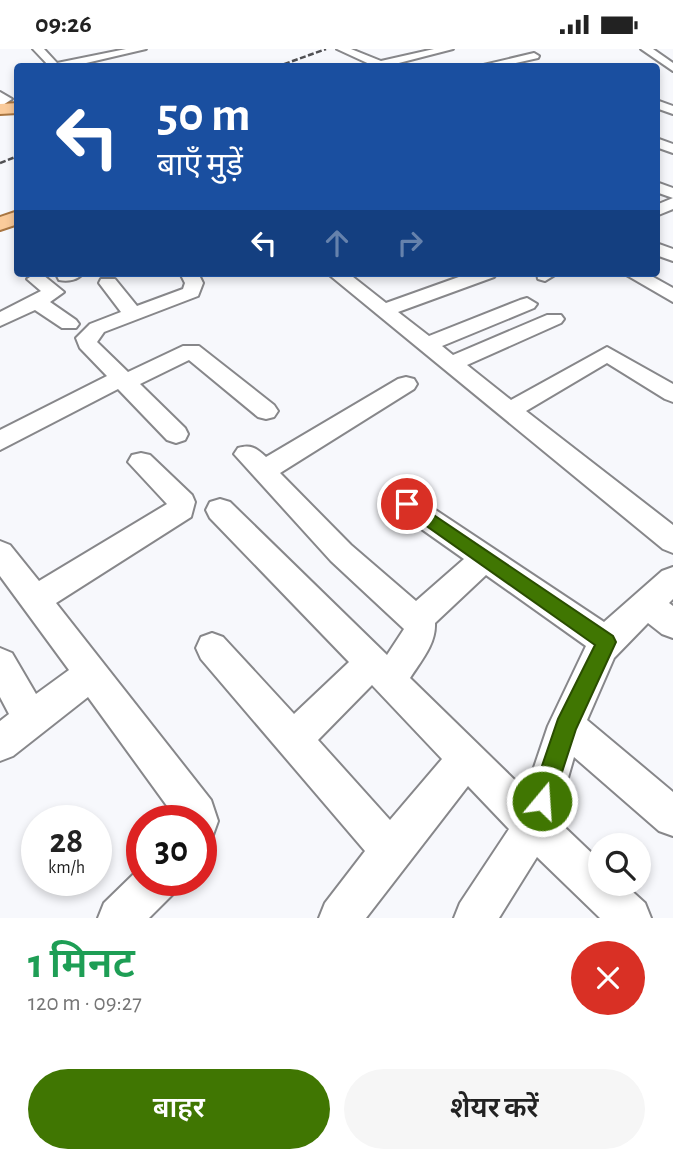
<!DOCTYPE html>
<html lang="hi">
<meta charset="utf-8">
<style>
body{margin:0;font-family:"Alegreya Sans","Noto Sans Devanagari",sans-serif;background:#f6f6f6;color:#222;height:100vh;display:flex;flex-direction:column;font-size:26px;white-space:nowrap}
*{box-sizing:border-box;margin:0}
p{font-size:23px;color:#767676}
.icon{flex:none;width:38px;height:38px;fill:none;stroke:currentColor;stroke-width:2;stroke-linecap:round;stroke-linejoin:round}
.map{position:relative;height:869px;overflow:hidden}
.panel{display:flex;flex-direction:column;background:#fff;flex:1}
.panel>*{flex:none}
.top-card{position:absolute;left:14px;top:14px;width:646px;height:214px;border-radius:7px;box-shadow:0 4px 10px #0003;background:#1a4fa0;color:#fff;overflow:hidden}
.fabs{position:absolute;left:588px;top:784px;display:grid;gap:14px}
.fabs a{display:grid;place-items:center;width:63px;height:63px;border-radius:50%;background:#fff;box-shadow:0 4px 10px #0003;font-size:35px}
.speed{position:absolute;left:21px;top:756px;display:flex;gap:14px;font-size:35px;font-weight:700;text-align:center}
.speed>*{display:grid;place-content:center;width:91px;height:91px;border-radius:50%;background:#fff;box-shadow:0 4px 10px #0003;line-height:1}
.speed small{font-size:18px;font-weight:400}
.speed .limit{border:10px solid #d22;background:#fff;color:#111}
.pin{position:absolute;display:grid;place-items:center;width:60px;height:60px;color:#fff;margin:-30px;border:4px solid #fff;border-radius:50%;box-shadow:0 2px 7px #0007}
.me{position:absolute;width:77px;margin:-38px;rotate:18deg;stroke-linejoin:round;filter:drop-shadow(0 0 5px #0008)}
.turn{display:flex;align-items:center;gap:24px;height:147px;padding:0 28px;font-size:32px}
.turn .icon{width:91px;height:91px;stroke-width:2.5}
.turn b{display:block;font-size:49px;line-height:60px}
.lanes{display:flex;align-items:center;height:66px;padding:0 28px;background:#0003;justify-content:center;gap:35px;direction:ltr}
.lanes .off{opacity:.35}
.round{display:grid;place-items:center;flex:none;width:74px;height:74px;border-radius:37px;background:#f6f6f6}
.overview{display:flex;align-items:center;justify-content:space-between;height:119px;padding:0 28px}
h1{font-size:42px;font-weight:600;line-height:52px;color:#1e9e55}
.cta{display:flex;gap:14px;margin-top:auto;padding:14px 28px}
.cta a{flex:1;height:80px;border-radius:42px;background:#407602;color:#fff;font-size:28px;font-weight:600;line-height:80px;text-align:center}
.cta a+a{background:#f6f6f6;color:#222}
.status{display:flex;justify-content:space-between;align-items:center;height:49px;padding:0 35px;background:#fff;direction:ltr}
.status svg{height:19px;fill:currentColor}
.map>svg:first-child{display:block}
</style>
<div class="status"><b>09:26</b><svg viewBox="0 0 49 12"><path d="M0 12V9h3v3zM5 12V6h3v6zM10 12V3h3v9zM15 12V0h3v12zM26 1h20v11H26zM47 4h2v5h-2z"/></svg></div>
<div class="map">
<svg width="673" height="869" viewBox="0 0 673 869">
<rect width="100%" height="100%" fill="#f7f8fc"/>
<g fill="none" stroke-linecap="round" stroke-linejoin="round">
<defs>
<g id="minor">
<path d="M33 0H44L57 14 126 0H146L69 18H50Z"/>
<path d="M337 0H351L381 12 434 0H453L391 16 392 18H376Z"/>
<path d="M641 0H653L673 14V22Z"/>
<path d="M534 4 539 7 538 9 498 18H475Z"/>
<path d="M0 43 12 50 0 58Z"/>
<path d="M656 51 673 57V65L656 59Z"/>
<path d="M656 89 673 95V104L656 98Z"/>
<path d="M656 133 673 139V149L656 143Z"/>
<path d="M673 149V160L656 167V156Z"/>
<path d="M656 194 673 200V212L656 206Z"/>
<path d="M36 224 43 226 64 243 50 253 76 271 79 275 76 279H62L35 261 0 277V263L41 242 27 230Z"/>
<path d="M59 224H83C78 231 68 233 59 231L57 227Z"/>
<path d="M180 224H198L203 234 198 247 104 283 97 293 128 323 183 297H199L274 356 278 362 274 368 266 370 258 368 189 311 140 335 185 379 188 385 185 391 176 394 167 391 118 340 0 401V381L107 327 80 299 76 289 90 275 121 263 99 234 101 230H115L137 257 183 240 185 234Z"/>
<path d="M327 224H348L386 254 470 224H497L494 228 398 263 429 287 520 251 527 249 537 255 534 259 442 297 453 306 547 266H561L564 270 561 274 467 316 511 351 607 298 673 335V353L665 350 607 314 526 362 673 476V504L663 500Z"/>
<path d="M537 224H558L545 232 538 230Z"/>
<path d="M623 224H646L673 239V253Z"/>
<path d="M406 328 414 330 417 335 414 340 280 424 351 496 416 552 464 510 396 462 392 455 396 448 406 445 416 448 604 573 662 522 673 518V550L669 554 673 557V589L662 585 648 574 614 609 587 671 673 743V787L659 782 574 708 556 770 600 812V835H624L645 854 651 869H600L537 808 499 869H454L460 854 509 780 468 737 366 869H319L325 854 365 802 201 610 196 599 201 588 212 584 223 588 294 665 349 613 210 469 206 461 210 453 220 450 230 453 387 606 404 580 331 512 234 405 238 399C251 395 256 399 266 408L398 330ZM486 526 586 597 548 677 526 742 410 629C421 612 436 595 435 574ZM372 636 442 710 390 771 318 691Z"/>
<path d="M141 404 150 406 192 446 195 453 191 468 56 554 211 751 218 772 213 786 201 791V772H178L88 648 13 707 0 712V672L9 665 0 648V599L12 604 36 645 69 621 0 527V492L10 496 39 532 167 455 128 413 132 406Z"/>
<path d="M142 817V831H177L172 846 149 869H98L104 854Z"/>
</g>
<g id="major">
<path d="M18 54V64L0 65V55Z"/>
<path d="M18 162V175L0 181V168Z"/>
</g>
</defs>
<use href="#minor" stroke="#87878a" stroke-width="4"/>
<use href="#major" stroke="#a97642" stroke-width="4"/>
<use href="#minor" fill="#fff" fill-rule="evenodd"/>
<use href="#major" fill="#facb9b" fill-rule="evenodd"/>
<g stroke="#505053" stroke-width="2.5" stroke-dasharray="6 2.5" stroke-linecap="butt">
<path d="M276 18 326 0"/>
<path d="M0 114 18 107"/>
</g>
</g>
<path fill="#407602" stroke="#2a4d01" stroke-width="2" d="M407 448 613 587 616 593 576 680 550 760 542 763 534 760 530 752 558 670 595 596 401 459 398 455Z"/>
</svg>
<div class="fabs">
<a><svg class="icon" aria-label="search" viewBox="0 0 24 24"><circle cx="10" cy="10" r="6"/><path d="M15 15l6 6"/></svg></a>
</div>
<div class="speed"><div>28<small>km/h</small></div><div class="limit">30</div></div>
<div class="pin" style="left:407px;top:455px;background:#d93025"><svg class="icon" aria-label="arrive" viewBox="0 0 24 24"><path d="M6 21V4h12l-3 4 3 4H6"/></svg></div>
<svg class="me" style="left:542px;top:752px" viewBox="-20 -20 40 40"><circle r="17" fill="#407602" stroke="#fff" stroke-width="3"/><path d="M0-11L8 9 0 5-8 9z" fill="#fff"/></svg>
<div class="top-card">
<div class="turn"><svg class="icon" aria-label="left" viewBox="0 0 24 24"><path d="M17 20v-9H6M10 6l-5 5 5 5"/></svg><div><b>50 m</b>बाएँ मुड़ें</div></div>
<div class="lanes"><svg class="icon" aria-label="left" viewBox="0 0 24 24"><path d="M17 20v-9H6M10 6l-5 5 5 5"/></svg><svg class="icon off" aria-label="ahead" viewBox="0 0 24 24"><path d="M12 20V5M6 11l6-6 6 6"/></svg><svg class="icon off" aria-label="right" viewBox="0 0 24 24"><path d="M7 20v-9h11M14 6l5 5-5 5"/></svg></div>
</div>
</div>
<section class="panel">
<div class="overview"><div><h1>1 मिनट</h1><p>120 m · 09:27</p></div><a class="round" style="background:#d93025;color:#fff"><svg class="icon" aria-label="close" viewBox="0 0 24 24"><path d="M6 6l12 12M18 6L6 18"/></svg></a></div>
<div class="cta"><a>बाहर</a><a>शेयर करें</a></div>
</section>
